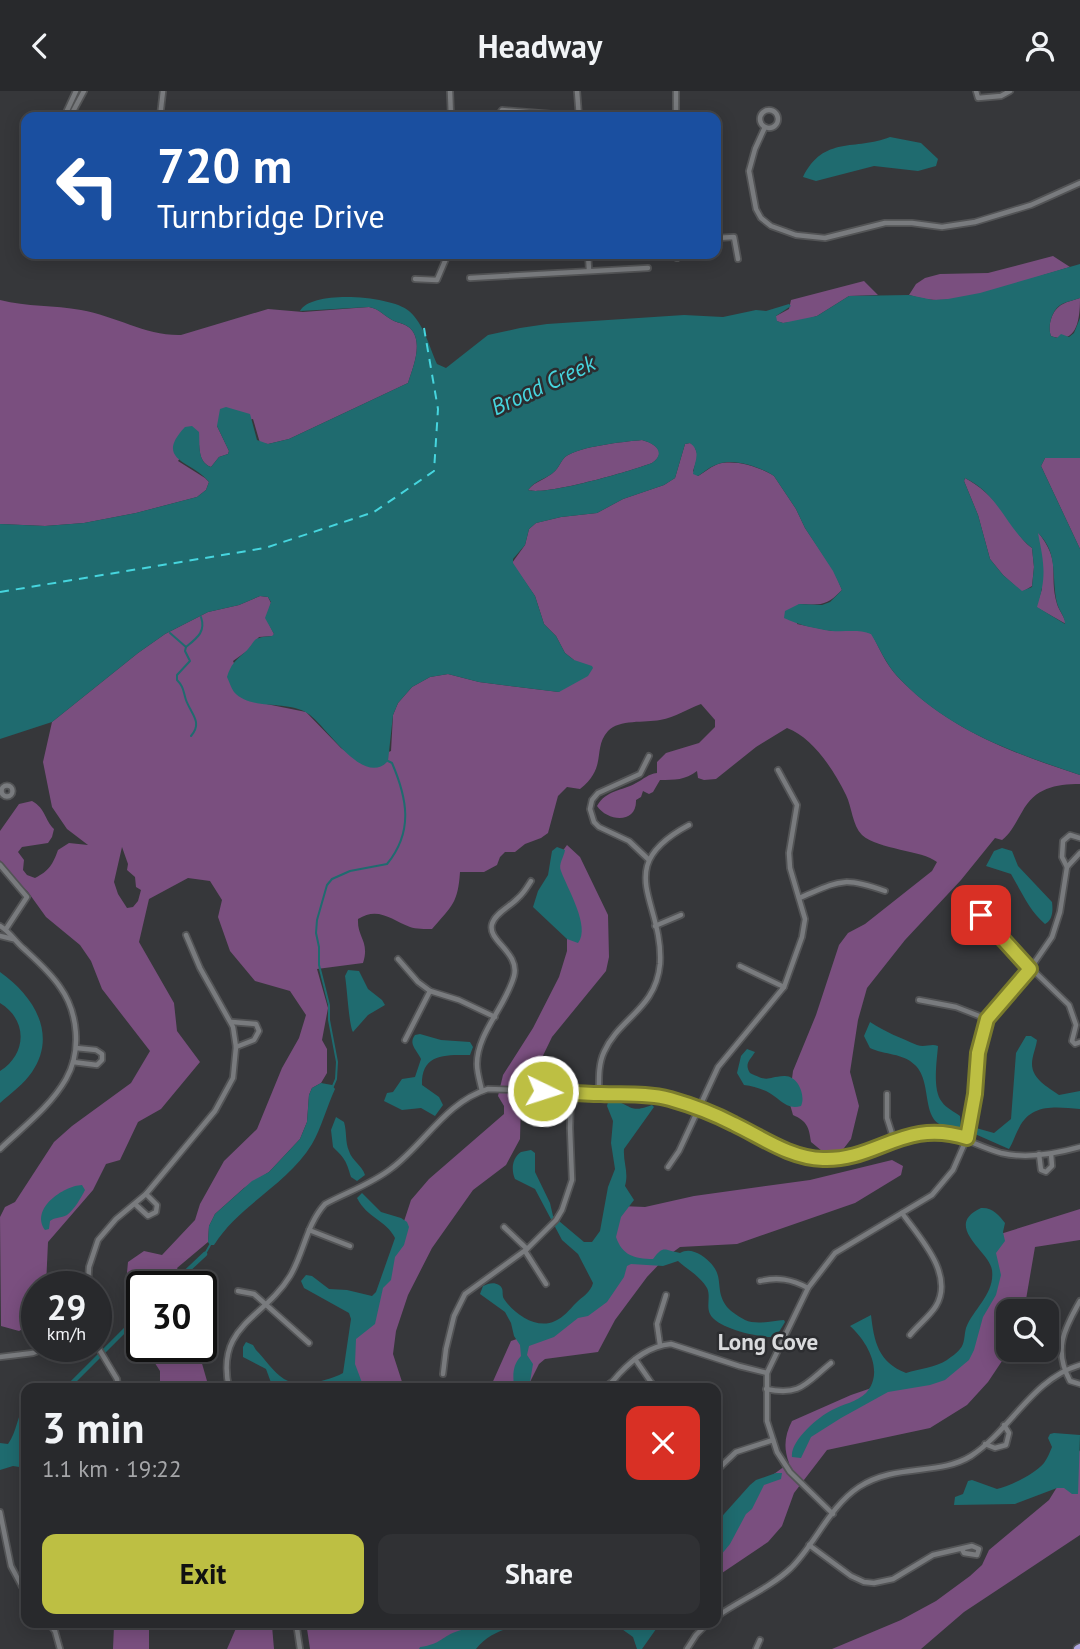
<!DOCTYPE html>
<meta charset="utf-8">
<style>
body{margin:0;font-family:"PT Sans",sans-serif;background:#303134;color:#f1f3f6;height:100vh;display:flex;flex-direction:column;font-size:26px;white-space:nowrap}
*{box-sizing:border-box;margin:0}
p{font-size:23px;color:#a5a6a9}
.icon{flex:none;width:38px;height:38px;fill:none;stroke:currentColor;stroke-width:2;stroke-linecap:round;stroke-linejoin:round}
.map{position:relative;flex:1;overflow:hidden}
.sheet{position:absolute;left:21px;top:1292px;width:700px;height:245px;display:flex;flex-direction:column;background:#28292c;border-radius:14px;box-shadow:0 4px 18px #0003,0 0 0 2px #444548}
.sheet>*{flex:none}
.top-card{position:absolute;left:21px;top:21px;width:700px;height:147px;border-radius:14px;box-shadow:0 4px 18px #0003,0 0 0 2px #444548;background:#1a4fa0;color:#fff;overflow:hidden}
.fabs{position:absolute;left:996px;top:1208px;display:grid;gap:14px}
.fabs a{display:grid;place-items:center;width:63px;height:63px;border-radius:14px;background:#28292c;box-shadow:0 4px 18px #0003,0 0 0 2px #444548;font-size:35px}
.speed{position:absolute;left:21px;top:1180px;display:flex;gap:14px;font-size:35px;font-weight:700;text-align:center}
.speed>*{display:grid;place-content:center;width:91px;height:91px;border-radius:50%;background:#28292c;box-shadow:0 4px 18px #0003,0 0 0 2px #444548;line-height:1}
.speed small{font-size:18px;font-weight:400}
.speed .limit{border:4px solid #111;border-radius:10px;background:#fff;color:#111}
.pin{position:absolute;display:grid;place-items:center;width:60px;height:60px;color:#fff;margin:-30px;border-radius:14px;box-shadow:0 4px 10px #0006}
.me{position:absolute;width:77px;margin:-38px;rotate:94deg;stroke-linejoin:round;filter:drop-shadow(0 0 5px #0008)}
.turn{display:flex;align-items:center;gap:24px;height:147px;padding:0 21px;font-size:32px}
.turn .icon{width:91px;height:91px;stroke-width:2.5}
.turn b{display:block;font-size:49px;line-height:60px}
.round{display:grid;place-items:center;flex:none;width:74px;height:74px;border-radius:14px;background:#303134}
.head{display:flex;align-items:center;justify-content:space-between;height:119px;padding:0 21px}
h1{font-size:42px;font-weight:800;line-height:52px}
.cta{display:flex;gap:14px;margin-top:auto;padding:14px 21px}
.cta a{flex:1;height:80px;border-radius:14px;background:#bdbf43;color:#111;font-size:28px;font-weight:800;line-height:80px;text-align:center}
.cta a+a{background:#303134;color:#f1f3f6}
header{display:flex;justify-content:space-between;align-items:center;height:91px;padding:0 21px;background:#28292c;font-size:32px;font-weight:800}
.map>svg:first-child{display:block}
</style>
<header><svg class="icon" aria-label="back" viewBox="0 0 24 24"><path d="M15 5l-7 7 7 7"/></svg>Headway<svg class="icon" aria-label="person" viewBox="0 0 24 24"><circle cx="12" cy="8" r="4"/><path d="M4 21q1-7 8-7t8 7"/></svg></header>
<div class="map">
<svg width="1080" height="1558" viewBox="0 0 1080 1558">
<rect width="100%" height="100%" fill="#36373a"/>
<g fill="#7a4f7f" fill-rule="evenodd">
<path d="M1053 165 1070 176C1031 187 975 209 936 209 927 209 917 206 909 204L916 193 925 187 940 183 988 182Z"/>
<path d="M864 190 878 204 849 205 817 225 801 230 783 232 776 230V225L789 218 791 209Z"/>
<path d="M1080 207C1080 226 1078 255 1051 245 1047 235 1052 218 1063 213 1068 210 1075 209 1080 207Z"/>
<path d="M0 209C27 216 54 214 81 219 116 225 146 245 181 244L268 218 303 221 369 216C380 218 384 225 394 230 399 232 405 233 410 237 424 251 413 276 408 292L289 348 268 353 260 352 253 328 217 335 229 360 228 363 219 366 211 376C197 371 200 354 198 341L178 370 205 387 209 391 206 399 197 406 136 422 84 432 45 435 0 433Z"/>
<path d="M642 349C654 352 668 361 652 372 631 380 545 405 528 399 535 390 547 388 555 380 559 376 561 370 565 366 580 355 623 351 642 349Z"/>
<path d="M690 352 694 354 698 365 693 380 698 385C705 381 712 375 718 373 735 368 760 376 774 385L796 418 805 437 834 480 842 499C826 515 822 514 799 513L797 533 832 540H865L872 543C879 557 886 573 897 585 947 638 1012 662 1080 684V693C1055 693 1035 697 1022 721 1016 731 1012 741 1002 749L995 747 961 789 905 849 867 897 858 929 850 981 859 1015 851 1048 841 1061 822 1060 811 1051C809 1036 807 1030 793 1024L789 1010 793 980 816 924 839 854 848 842 865 833 932 780 937 771C922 759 879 759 862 744 852 734 852 716 846 704 834 679 812 646 787 637L756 656 716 688 704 689 698 687 697 680C685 689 675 689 660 689L653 701 649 703 643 700 641 706 636 709C637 733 608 731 597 715 606 699 622 700 636 692 644 688 648 683 657 682V671L666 662 699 652 715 636V629L701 613C687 618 676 626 660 629 645 632 619 628 608 640 592 658 608 676 580 698L567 696 558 705 548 742 541 747 525 753 515 761H505L500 766 497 774 484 781H460C458 812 452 815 432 838 425 838 416 838 410 836 392 829 378 815 358 828 357 847 370 850 363 872L317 878 328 917 322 949 327 958V982L321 992 312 997 309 1004 307 1031 300 1048 269 1081 244 1097 215 1123 209 1135 208 1151 177 1177 187 1195H142V1252L132 1244 128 1234 136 1214 126 1192 128 1171 144 1160 162 1164 195 1129 200 1113 224 1070 257 1038 282 977 299 947 306 924 290 900 255 890 230 860 218 826 222 809 210 790 188 787 149 808 139 851 174 912 177 940 200 971 161 1018 138 1031 120 1069 106 1073 93 1099 48 1151 46 1195H37C37 1218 41 1228 19 1240L1 1235 0 1126 5 1116 15 1111 54 1051 72 1035 131 992 150 960 102 898 91 870 80 854 46 826 28 801 3 776 0 769V740L19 713 32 710C46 718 44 728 54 738L52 746 48 752 22 756 18 761 24 769 23 779 27 784 35 787C49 780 53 773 58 759L69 752 88 754 67 738 52 716 43 671 52 631 138 562 165 543 208 521 239 514 260 505 268 506 271 512 266 527 274 543 273 545 259 546 247 560 233 570 252 610 306 621 341 657 362 672 391 660 393 624 398 612 412 596 430 586 448 583 479 591 559 601 574 569 565 562 556 545 544 533 535 505 512 472 525 454 529 438 536 432 561 426 597 422 623 408 664 394 675 387 685 353ZM122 756 128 773 127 779 135 786 136 796 141 799 138 810 133 816 127 817 118 803 114 791Z"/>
<path d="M1045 367H1080V458L1041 375Z"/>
<path d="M965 387C983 397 995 409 1007 426 1016 438 1020 448 1032 457L1034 476 1032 495 1022 501 1003 484 990 468 978 424 964 390Z"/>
<path d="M1037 440C1063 472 1048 481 1057 513 1059 520 1065 526 1066 533L1036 516 1042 498Z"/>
<path d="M567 754 580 766 608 824 609 866 606 880 552 946 521 1010 520 1048 506 1074 473 1099 432 1157 408 1204 396 1240 393 1263 404 1297H359L349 1276 354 1242 386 1185 411 1109 429 1088 504 1023V1015L498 1005 503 984 533 937 559 886 567 860V834L556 769Z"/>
<path d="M892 1069 903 1075 901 1084 855 1112 737 1153 680 1156 665 1167 647 1186 615 1229 598 1261 545 1268 539 1273 527 1297H490L511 1250 566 1231 588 1210 621 1115 645 1116 694 1105 810 1089Z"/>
<path d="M1080 1118V1149L1035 1156 1024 1220H1008L1010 1258 988 1291 967 1314 930 1337 827 1359 794 1402 782 1435 768 1451 722 1482 716 1484V1440L755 1397 789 1372C783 1356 785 1344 792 1330L851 1304 962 1266 995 1191 994 1145Z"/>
<path d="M144 1255H197L209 1297H160V1280Z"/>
<path d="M1080 1359V1444L964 1521 921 1558H832L901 1529 936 1510 970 1485 982 1474 989 1459 1049 1409Z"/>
<path d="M110 1531H149V1558H113L114 1535Z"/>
<path d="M241 1531H267L272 1535 274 1558H227L237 1535Z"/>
<path d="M306 1531H514L456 1558H310Z"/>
</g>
<g fill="#1f6b6f" fill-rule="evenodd">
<path d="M890 46 921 52 938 68 936 75 918 80 874 75 816 90 803 86C824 44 855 60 890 46Z"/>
<path d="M1080 173V207C1075 209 1068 210 1062 213 1052 218 1047 235 1051 245L1057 247 1061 243 1069 246 1074 242 1080 227V367H1045L1041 375 1080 458V684C1012 661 947 639 897 585 886 573 879 556 871 543 859 538 846 541 832 540 816 538 799 534 784 527L785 520 799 513 822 514 830 511 842 499 833 480 805 437 796 418 774 385C760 376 735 367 718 373 711 375 704 381 698 385L693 383C694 371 702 361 690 352L685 353 675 387 664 394 623 408 597 422 561 426 536 432 529 438 525 454 513 468V472L535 505 544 533 556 545 565 562 574 569 592 575 593 577 588 585 559 601 479 591 448 583 430 586 412 596 398 612 393 624 388 670C363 698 325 632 307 622 286 609 251 620 234 601 231 597 229 590 227 586 231 573 235 570 244 562 258 550 248 547 272 545L274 543 265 527 271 511 268 506 260 505 239 514 208 521 165 543 138 562 52 631 0 648V433L45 435 84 432 136 422 197 406 206 399 209 391C193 370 153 370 185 336L192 335 199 341C200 354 197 371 211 376L219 366 228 363 229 360 217 335 220 318 226 316 250 323 257 349 268 353 289 348 408 292C413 276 424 251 410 237 405 233 400 232 394 230 384 225 380 218 369 216L300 220C312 198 392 205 409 220 424 233 429 255 437 273L446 277 488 244 520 237 547 233 684 224 723 226 756 219 766 220 789 213 791 215 776 225 777 230 783 232 817 225 849 205 909 204 933 209 948 208 980 202ZM642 349C654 352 667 361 652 372 631 380 546 405 528 399 535 389 547 388 555 380 559 376 561 370 565 366 580 355 623 351 642 349ZM965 387C1000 404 1005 436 1032 457L1034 476 1032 496 1022 500 1003 484 990 468 978 424 964 390ZM1038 442C1059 462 1051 486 1057 512 1059 520 1065 525 1065 533L1037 516C1047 485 1044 473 1038 442Z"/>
<path d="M557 756 565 759C564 766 558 773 561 780 567 797 591 836 578 852L567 848 533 816 538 800 548 784 552 760Z"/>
<path d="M1002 757 1012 760 1018 775 1052 811C1053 819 1053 829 1045 833 1030 821 1021 800 1011 783L986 775 994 760Z"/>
<path d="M348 879 359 880 368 898 382 909 385 914 368 924 353 941C349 935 347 896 345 885Z"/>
<path d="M0 881C33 904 58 943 32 981 24 993 11 1002 0 1012V980C27 963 28 929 0 912Z"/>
<path d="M870 931C885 941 901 947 917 954 925 957 931 952 938 955 937 969 932 999 942 1011 946 1017 955 1021 960 1025L961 1036C915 1042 936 994 915 974 903 962 885 964 870 957L864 945Z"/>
<path d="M420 943 441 949 470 951 473 956 470 964C446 964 421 962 422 994L439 1006 443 1014 435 1025 421 1017 402 1019 384 1010 387 1002 393 1001 402 988 415 986 421 968C417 959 408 953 415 944Z"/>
<path d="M1026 945H1031L1037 949C1036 957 1032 965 1032 973 1032 988 1048 996 1059 1004L1080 1000V1018C1056 1016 1031 1012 1019 1037 1015 1044 1013 1052 1009 1058L975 1043 973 1039 976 1037 994 1042 1011 1028 1016 962Z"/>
<path d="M747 958 755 961C750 969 744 973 750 982 770 992 766 986 784 985 798 984 806 1005 801 1015 786 1020 779 1006 766 1000 759 997 752 995 744 994L737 982 741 965Z"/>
<path d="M321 992 332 994 335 998C327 1015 321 1038 312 1053 287 1094 239 1114 214 1154H210L208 1151 209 1135 215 1123 252 1090 269 1081 300 1048 307 1031 309 1004 312 997Z"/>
<path d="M611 1009C634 1014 628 1023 652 1014L654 1016 624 1058C623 1072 629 1081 625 1095L634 1109 621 1126 616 1146C622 1164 634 1168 653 1168 664 1154 663 1159 680 1162 687 1158 694 1160 701 1164 729 1183 712 1196 727 1216 731 1221 740 1226 745 1229 756 1234 772 1230 784 1229L785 1231 776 1246C761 1247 717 1238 710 1223 706 1215 711 1205 707 1197 701 1186 687 1178 678 1170L663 1175 631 1173 627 1175 624 1186 607 1211 588 1225 578 1227 554 1246 529 1255 527 1264 533 1273 529 1297H514C513 1284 512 1275 521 1265L520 1254 514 1245 511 1232 505 1221 480 1203 483 1195C489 1192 494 1191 499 1194 505 1198 501 1203 504 1208 514 1223 537 1239 555 1230 563 1227 570 1218 576 1212 582 1206 591 1201 593 1192L578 1163 562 1149 535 1098 515 1088C511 1079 512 1067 521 1061L531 1059 535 1062V1081L550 1112 553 1125 584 1151H592L600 1140 608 1096 615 1078 611 1052 613 1030 607 1015 608 1011Z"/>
<path d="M336 1026 344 1031C347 1041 345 1051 349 1060 352 1070 362 1074 365 1084L357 1090 351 1086C346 1069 345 1068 333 1056L331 1039Z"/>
<path d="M82 1094 85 1099C81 1107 74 1119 67 1124 61 1127 55 1126 50 1130L49 1138 45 1139C30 1118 63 1095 82 1094Z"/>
<path d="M362 1102 381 1121 401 1127 407 1131 409 1136 404 1154 395 1166 391 1189 383 1197 375 1233 356 1248 355 1273 364 1297 342 1294 315 1297H273L266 1278 243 1266V1256L246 1251 253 1254 256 1259C265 1268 273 1281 284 1288 299 1297 329 1290 343 1282L351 1228 349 1222 304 1197 301 1190 306 1184 312 1185 329 1198 347 1199 372 1205 376 1201 395 1147C386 1129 367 1127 357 1107Z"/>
<path d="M981 1117C992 1116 999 1124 1005 1132L1003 1141 1005 1150 996 1162 1001 1184 996 1204 983 1226 974 1259 969 1269 945 1289 930 1294 888 1301 841 1327 811 1346 801 1367 792 1366C790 1350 818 1326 832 1319 843 1313 857 1311 866 1302 885 1281 867 1250 850 1235L871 1224C874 1250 878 1271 906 1282 919 1278 936 1276 947 1269 951 1266 957 1262 960 1258 965 1253 964 1244 966 1237 974 1217 995 1203 992 1179 990 1161 942 1135 981 1117Z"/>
<path d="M26 1312V1346L22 1353 26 1357V1377L13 1375 0 1379V1352L8 1353C17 1341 17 1324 26 1312Z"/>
<path d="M1054 1342 1080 1344 1078 1403H1072L1064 1397H1057L1015 1413 954 1414 955 1406 963 1403 968 1390 972 1389 997 1398C1010 1395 1035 1383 1044 1372 1047 1368 1050 1361 1052 1356L1048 1347 1050 1343Z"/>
<path d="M776 1382H782L781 1388 764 1394 752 1418 746 1423 730 1453 716 1470V1432L750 1394 756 1389Z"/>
<path d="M480 1531H530C510 1536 489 1541 476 1558H419L420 1556C442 1553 442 1545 458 1540 467 1537 473 1537 480 1531Z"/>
<path d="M612 1531H661L642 1558H637L633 1546Z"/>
</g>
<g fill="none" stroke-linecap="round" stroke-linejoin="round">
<g stroke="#1f6b6f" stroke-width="2">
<path d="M170 542 186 556 185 560 190 570 177 584V589C184 596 183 600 186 609 191 623 203 631 191 645"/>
<path d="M186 556C197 547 206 541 201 526"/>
<path d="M333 995 336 988 337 971 329 929V914L319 874V856L316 842 317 829 327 794 332 788 350 780 387 773C414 740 407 707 392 672L388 670"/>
<path d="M205 1163 210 1154"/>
</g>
<g stroke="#1f6b6f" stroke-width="4.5">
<path d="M171 1195 205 1163"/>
<path d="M67 1297 131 1233"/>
</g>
<path stroke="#46d5de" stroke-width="2" stroke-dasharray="9 7" stroke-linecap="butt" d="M0 501 265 457 374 421 434 380 438 318 424 237"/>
<defs>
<g id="minor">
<path d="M450 0 451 26"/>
<path d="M577 0 579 26"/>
<path d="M976 0 978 7 1001 5 1010 0"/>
<circle cx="769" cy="28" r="9"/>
<path d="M64 26 76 0"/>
<path d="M70 26 84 0"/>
<path d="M160 26 163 0"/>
<path d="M497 26 502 19 588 26"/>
<path d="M676 26V0"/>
<path d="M765 36 755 58 749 80 756 118 761 127 771 135 796 144 825 147 885 132H912L942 136 975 131 1031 114 1080 92"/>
<path d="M716 147 734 146 738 168"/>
<path d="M588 163 589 179"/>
<path d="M677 167 678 163"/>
<path d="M470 187 648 177"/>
<path d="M415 188 437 189 448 163"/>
<circle cx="7" cy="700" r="5.5"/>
<path d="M648 768 629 750 599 736 594 731 590 718 592 709 598 702 640 683 649 665"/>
<path d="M0 774 27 806 6 838"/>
<path d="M1067 776 1062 766 1063 750 1070 744 1080 747"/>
<path d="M799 807C840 790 842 785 885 800"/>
<path d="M0 835C9 840 15 850 23 857 36 869 50 881 60 896 78 921 82 960 66 988 50 1016 23 1036 0 1058"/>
<path d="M655 835 681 824"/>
<path d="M993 837H980L976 833 975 827 981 824 986 827 1003 850 1069 914 1076 934 1072 950 1075 953 1080 951"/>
<path d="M0 845 13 848"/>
<path d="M398 868 418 891 430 900 459 909 495 926"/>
<path d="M740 875 784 896"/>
<path d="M919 909 956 916 987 928"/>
<path d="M232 931 256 933 259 940 254 949 236 956"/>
<path d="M405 949 430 900"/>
<path d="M73 971 97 974 102 969V963L96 959 76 957"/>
<path d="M482 1000C480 991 477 982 477 973 477 942 506 915 514 885 520 861 487 850 492 833 495 822 511 815 518 807 524 802 527 796 531 790"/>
<path d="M599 1003C599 989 598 974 604 961 619 927 656 918 660 873 664 810 610 776 689 734"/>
<path d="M887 1003V1027L894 1049"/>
<path d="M1039 1063 1041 1079 1046 1081 1052 1075 1051 1063"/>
<path d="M668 1076 679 1060 718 976 784 896 802 846 805 828 790 777 789 762 797 714 778 679"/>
<path d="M135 1113 148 1125 156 1121 157 1114 146 1103"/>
<path d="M902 1122C919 1146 955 1183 936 1215 930 1225 918 1234 910 1244"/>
<path d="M504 1136 527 1158"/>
<path d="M309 1139 350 1155"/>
<path d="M525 1160 546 1193"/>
<path d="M760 1190C778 1186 791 1188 808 1197"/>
<path d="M88 1195 89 1176 98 1149 116 1128 146 1103 215 1020 233 987 236 956 233 936 200 877 186 844"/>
<path d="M238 1200 254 1203 309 1252"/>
<path d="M1080 1210C1064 1238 1053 1259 1070 1290L1080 1293"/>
<path d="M96 1253 117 1288 118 1297"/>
<path d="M660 1254 657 1233 666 1204"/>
<path d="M0 1266 33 1262 51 1255"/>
<path d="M635 1268 655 1297"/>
<path d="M443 1283 446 1258 454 1225 465 1203 527 1158 556 1129 562 1119 572 1089 570 1037 571 1002"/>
<path d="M229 1297C215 1234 264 1228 290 1185 304 1162 306 1134 325 1113 347 1101 372 1093 392 1077 425 1052 446 1011 488 998L647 1004C677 1010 706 1020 733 1033 758 1044 779 1059 806 1066 850 1076 883 1043 924 1041 956 1040 973 1054 1001 1062 1026 1068 1055 1063 1080 1056"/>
<path d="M602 1297C610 1294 614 1289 619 1283 634 1267 650 1255 671 1253L739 1275 767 1282"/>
<path d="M766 1298C801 1305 805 1293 831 1272"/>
<path d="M985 1353 995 1357 1006 1354 1009 1342 1004 1334"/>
<path d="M716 1380 736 1361 773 1349"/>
<path d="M0 1421 11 1475 26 1503"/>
<path d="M833 1423 790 1381 777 1361 767 1330V1282L808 1197 835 1162 932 1104 953 1079 967 1047 975 1003 977 962 987 928 1030 878 1052 846 1060 821 1067 776 1080 762"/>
<path d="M809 1454 851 1485 864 1491 874 1492 893 1488 933 1464 972 1455 979 1458 977 1464 964 1462 962 1458"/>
<path d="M716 1526C740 1509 770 1497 791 1477 816 1452 829 1416 859 1396 896 1372 939 1385 971 1365 1011 1339 1032 1288 1080 1274"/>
<path d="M48 1531 55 1540 60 1558"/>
<path d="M296 1531 300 1558"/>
<path d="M188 1532V1531"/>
<path d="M687 1558 696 1544 709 1531"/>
<path d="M756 1558 760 1549"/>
</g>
<path id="trunk" d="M1078 1558 1080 1557"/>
</defs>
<use href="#minor" stroke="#535456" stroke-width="8"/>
<use href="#trunk" stroke="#535456" stroke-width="11"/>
<use href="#minor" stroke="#797b7e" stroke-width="4.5"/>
<use href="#trunk" stroke="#b0a6df" stroke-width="8"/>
</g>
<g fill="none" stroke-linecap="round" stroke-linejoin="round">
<defs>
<path id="route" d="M543 1000C562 1001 582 1003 601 1003 624 1004 647 1002 670 1008 691 1014 715 1023 734 1033 763 1047 790 1067 823 1068 877 1070 904 1027 967 1047L975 1003 978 962 987 928 1030 878 981 824"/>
</defs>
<use href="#route" stroke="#7b7c2c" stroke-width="18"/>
<use href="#route" stroke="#bdbf43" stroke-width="12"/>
</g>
<g text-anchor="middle" stroke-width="5" stroke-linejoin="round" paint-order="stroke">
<g font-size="23" font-style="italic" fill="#46d5de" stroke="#2c2d30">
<text transform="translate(543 294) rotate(-25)" y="8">Broad Creek</text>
</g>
<g font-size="23" font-weight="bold" fill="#dadbdd" stroke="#2c2d30">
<text x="768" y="1259">Long Cove</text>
</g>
</g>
</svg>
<div class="fabs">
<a><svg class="icon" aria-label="search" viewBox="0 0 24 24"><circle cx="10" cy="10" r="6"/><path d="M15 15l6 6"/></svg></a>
</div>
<div class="speed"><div>29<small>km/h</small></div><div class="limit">30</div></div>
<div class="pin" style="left:981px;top:824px;background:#d93025"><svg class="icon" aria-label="arrive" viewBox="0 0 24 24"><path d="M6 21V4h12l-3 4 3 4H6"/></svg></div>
<svg class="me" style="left:543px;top:1000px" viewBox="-20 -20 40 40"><circle r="17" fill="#bdbf43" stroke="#fff" stroke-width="3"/><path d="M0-11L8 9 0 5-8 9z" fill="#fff"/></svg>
<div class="top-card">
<div class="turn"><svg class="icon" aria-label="left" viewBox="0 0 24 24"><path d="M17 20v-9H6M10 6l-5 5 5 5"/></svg><div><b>720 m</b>Turnbridge Drive</div></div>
</div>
<section class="sheet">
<div class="head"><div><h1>3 min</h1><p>1.1 km · 19:22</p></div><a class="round" style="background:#d93025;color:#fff"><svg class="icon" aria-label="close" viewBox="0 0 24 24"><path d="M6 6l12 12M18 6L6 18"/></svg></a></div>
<div class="cta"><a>Exit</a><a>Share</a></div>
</section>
</div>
